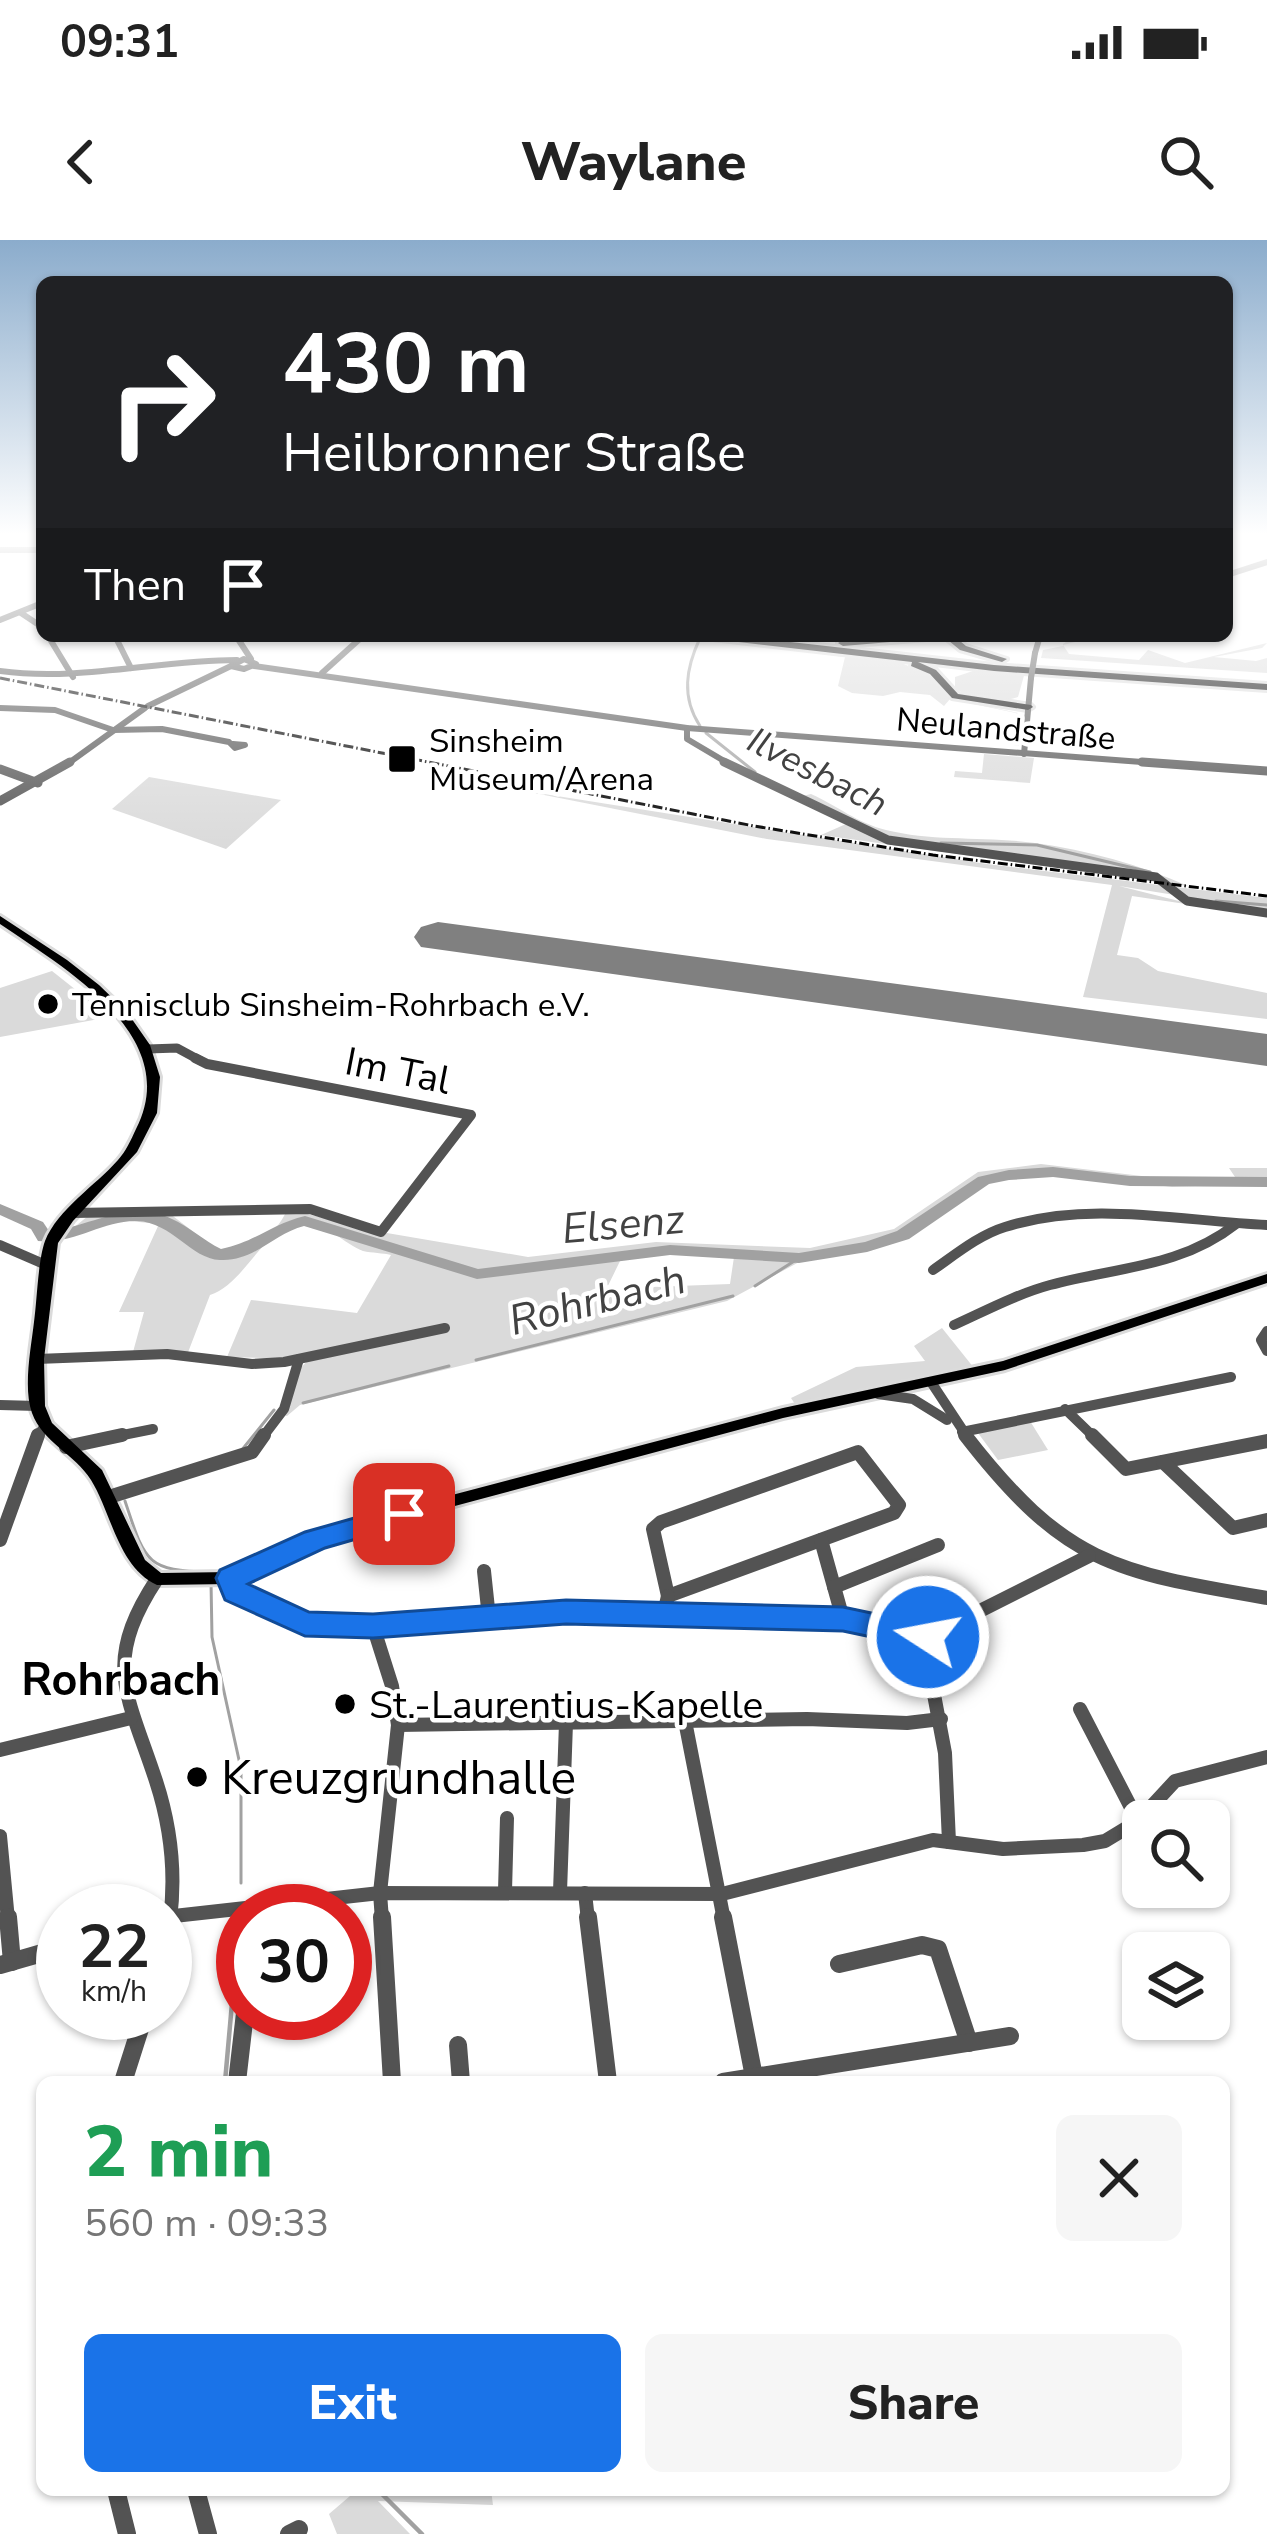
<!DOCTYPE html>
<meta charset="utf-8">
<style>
body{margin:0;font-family:"Nunito Sans",sans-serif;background:#f6f6f6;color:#222;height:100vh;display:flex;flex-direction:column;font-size:45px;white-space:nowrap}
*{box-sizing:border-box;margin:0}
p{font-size:39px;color:#767676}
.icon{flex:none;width:66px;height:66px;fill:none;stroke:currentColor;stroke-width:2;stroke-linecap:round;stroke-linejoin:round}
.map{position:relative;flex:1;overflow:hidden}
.sheet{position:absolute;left:36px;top:1836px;width:1194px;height:420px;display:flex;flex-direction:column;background:#fff;border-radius:18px;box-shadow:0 3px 9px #0004}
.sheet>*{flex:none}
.top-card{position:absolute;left:36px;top:36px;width:1197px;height:366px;border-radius:18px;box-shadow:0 3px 9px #0004;background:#202124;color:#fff;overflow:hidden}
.buttons{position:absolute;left:1122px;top:1560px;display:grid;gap:24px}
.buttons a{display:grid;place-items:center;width:108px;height:108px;border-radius:18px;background:#fff;box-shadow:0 3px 9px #0004;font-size:60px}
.speed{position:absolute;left:36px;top:1644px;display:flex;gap:24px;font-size:60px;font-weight:700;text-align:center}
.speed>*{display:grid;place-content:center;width:156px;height:156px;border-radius:50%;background:#fff;box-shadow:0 3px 9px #0004;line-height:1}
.speed small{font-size:30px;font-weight:400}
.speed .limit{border:18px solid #d22;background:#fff;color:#111}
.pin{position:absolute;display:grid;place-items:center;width:102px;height:102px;color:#fff;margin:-51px;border-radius:24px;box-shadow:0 6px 18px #0006}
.me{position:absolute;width:132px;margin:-66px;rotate:281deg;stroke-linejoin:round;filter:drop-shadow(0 0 9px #0008)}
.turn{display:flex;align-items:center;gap:42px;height:252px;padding:0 48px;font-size:54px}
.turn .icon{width:156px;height:156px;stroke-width:2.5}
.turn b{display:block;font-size:84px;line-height:102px}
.then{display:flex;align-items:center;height:114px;padding:0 48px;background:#0003;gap:24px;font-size:45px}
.round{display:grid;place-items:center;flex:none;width:126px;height:126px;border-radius:18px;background:#f6f6f6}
.overview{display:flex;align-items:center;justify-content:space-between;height:204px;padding:0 48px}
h1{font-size:72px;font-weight:800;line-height:90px;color:#1e9e55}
.cta{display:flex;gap:24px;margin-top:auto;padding:24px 48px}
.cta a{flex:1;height:138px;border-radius:18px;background:#1a73e8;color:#fff;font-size:48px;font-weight:800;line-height:138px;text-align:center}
.cta a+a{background:#f6f6f6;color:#222}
.status{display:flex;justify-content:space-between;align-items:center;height:84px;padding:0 60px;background:#fff;direction:ltr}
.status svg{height:33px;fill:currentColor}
header{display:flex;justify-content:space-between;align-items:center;height:156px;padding:0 48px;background:#fff;font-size:54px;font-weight:800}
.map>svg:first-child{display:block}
</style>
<div class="status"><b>09:31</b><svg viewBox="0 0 49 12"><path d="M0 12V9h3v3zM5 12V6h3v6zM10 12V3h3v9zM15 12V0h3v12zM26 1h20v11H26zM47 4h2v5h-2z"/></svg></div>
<header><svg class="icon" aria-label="back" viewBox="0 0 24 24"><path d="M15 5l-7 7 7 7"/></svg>Waylane<svg class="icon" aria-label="search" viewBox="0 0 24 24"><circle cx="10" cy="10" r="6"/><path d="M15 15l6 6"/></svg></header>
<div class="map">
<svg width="1267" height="2294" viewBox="0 0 1267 2294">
<rect width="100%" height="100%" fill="#fff"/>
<g fill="#dadada" fill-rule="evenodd">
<path d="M683 396 897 421 936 438 944 451 959 460 1018 473 1019 506 1014 505 1016 473 950 459 944 466 930 455 900 452 883 456 852 453 838 446 845 417Z"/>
<path d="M1072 398 1083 400 1063 405 1069 414 1139 420 1148 410 1185 423 1267 403 1262 408 1214 417 1256 421 1267 418V433L1041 418 1043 410 1063 406V404Z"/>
<path d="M976 430 1025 432 1018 457C999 464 971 460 955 448V437Z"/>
<path d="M984 514 1034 518 1030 543 954 537 955 531 982 533Z"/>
<path d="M149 537 281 560 226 609 112 569Z"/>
<path d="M519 550 987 624 1267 658V670L1119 646 1199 666 1132 656 1117 715 1138 718 1158 731 1267 753V779L1083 757 1112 645 767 599Z"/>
<path d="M811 554C838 566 857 583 886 590 934 602 986 596 1035 603 1087 610 1141 625 1188 646L821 595 846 584 794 558Z"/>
<path d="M52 731 110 777 0 797V748Z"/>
<path d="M1041 924 1167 939 1237 940 1229 928H1267V943L1172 947 1053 932 985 941 919 989 881 1003 801 1021 727 1061 300 1165 287 1176 283 1175 298 1131 309 1119 227 1117 251 1060 357 1073 391 1015C383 1013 372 1013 363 1011 345 1004 324 982 305 982 263 984 246 1044 210 1055L187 1115 133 1112 144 1072H119L159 984 119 980 72 989 88 976 165 970 221 1013C248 1009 278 996 287 969L381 992 528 1017 656 1002 810 1008 894 989 978 932ZM665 1014 734 1017 730 1044 652 1047 602 1058 621 1019Z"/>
<path d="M942 1088 974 1128 795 1164 791 1158 856 1127 925 1121 914 1106Z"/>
<path d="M1030 1181 1048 1210 998 1220 978 1193Z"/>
<path d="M357 2250H491L493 2265 378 2261 410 2294H337L329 2274Z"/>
</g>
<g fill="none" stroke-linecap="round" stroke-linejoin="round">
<g stroke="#a1a1a1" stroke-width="3">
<path d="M700 398C686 428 681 457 700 486"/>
<path d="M706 493 755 532"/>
<path d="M941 603 1037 605 1150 632"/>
<path d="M1216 661 1267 665"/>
<path d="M755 1046 799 1018"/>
<path d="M476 1120 733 1056"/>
<path d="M303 1163 449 1126"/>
<path d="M241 1211 274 1170"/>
<path d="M125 1261C145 1321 145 1331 210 1332"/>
<path d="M211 1342 212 1397 241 1529V1643"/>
</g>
<g stroke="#a1a1a1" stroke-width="4.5">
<path d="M225 1842 239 1684"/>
<path d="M378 2250 422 2294"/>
</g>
<path fill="#a1a1a1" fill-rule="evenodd" d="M1053 927 1130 936 1267 937V947L1130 946 1053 937 1009 940 989 944 909 999 867 1012 799 1023 670 1015 477 1039 304 986C275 993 254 1022 220 1020 191 1019 172 982 137 981 103 980 73 1005 38 1001L31 989 0 975V964L43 982 49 991C91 987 128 959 172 979 190 987 204 1001 221 1009 256 1002 271 984 305 976L478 1029 670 1005 799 1013 865 1002 897 991 978 937 1009 930Z"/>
<path fill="#808080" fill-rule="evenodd" d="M438 682 1267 794V826L421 707 414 697 421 687Z"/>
<defs>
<path id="major" d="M0 676 67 720 99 745 127 772 150 805 160 837 157 873 137 912 73 981 58 1003 44 1119 45 1166 52 1183 102 1230 145 1320 161 1333 230 1332 361 1279 783 1168 1003 1121 1267 1034V1043L1005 1130 783 1178 365 1290 231 1344 157 1345C118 1327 112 1274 91 1240 75 1214 43 1203 32 1173 23 1148 31 1108 34 1082 37 1061 38 1020 45 1001 58 969 95 946 118 920 126 911 131 900 136 889 184 796 64 728 0 684Z"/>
<g id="highway">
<path d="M708 396H737L994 425 1267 444V450L994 431 918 422 936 430 958 454 1031 465 1033 467 1028 470 952 458 930 434 911 426 912 422 713 399Z"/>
<path d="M893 396H931L926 399 843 406 838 403 843 400Z"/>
<path d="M943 396H954L966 406 1007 419 1002 422 960 410Z"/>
</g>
</defs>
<use href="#major" stroke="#dbdbdb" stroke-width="6"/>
<use href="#highway" stroke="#dbdbdb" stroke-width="6"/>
<g stroke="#535353" stroke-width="6">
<path d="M0 310H42"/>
<path d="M1227 335 1267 322"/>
<path d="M21 373 42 387"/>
<path d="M0 380 42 363"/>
<path d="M48 396 73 437"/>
<path d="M115 396 131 428"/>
<path d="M236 396 251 419"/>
<path d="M1035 413 1040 396"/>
<path d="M244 419 256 424 244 429 231 426Z"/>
<path d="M254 426 687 488 1182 525"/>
<path d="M0 431C79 442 157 420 237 420"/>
<path d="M322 433 363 396"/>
<path d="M148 466 231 426"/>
<path d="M0 468 55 470 113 490 162 489 229 502 235 508 245 505 233 504"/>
<path d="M687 488V499L731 525"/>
<path d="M1024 514 1031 438"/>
<path d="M66 525 145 468"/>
</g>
<g stroke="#535353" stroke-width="9">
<path d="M724 522 888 600 1156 637 1187 661 1267 673"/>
<path d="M1142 522 1267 531"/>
<path d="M0 529 38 543"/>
<path d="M0 561 70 522"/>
<path d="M148 809 177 808 201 821"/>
</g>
<g stroke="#535353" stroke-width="10">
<path d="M73 973 310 969 381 992 471 875 207 824 195 818"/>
<path d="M0 1005 46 1025"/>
<path d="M933 1030C956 1014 979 995 1005 987 1089 960 1181 981 1267 985"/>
<path d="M954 1085C985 1071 1017 1054 1050 1045 1116 1027 1180 1028 1236 984"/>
<path d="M1267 1091 1261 1100 1267 1111"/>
<path d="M37 1119 167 1114 252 1124 284 1122 445 1088"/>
<path d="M931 1142 968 1198"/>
<path d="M878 1154 913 1159 947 1180"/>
<path d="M0 1165 37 1166"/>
<path d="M1065 1169 1095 1198"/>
<path d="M962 1192 1231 1137"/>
<path d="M36 1198 45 1186"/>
<path d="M108 1198 153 1189"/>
<path d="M262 1198 284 1169 299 1119"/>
</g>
<g stroke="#535353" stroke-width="14">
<path d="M965 1195C1065 1324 1114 1332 1267 1358"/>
<path d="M1092 1195 1126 1229 1267 1201"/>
<path d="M66 1207 122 1195"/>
<path d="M858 1212 899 1265 894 1273 668 1356 653 1289 661 1282Z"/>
<path d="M1163 1222 1233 1288 1267 1280"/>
<path d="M109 1257 252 1212 264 1195"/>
<path d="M0 1300 38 1195"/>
<path d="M821 1300 843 1379"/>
<path d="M484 1331 489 1378"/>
<path d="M231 1338 236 1352 245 1358 305 1384 373 1386 566 1372 843 1379 928 1397"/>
<path d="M157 1339C101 1424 128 1455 156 1541 171 1587 176 1633 170 1680"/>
<path d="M834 1347 938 1305"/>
<path d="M663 1377 668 1356"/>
<path d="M373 1386 392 1446 398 1485 380 1653 382 1680"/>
<path d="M1080 1469 1138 1581"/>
<path d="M685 1481 724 1680"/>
<path d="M398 1485 807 1479 907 1483 941 1479"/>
<path d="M0 1510 131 1478"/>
<path d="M0 1596 8 1680"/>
<path d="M949 1602 945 1513 926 1412 928 1397 1089 1316"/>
<path d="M505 1651 507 1578"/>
<path d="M560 1652 566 1483"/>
<path d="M585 1653 588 1680"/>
<path d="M165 1677 380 1653 722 1654 933 1600 1003 1609 1083 1605 1105 1601 1138 1581 1175 1541 1267 1517"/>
</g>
<g stroke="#535353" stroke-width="18">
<path d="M8 1677 12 1722"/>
<path d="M382 1677 392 1842"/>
<path d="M588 1677 608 1842"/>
<path d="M723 1677 755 1842"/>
<path d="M165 1707 171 1677"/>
<path d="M839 1724 922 1705 938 1709 969 1803"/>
<path d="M0 1725 63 1707"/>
<path d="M458 1805 461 1842"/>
<path d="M123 1842 145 1773"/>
<path d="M237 1842 245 1773"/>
<path d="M723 1842 1010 1796"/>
<path d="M116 2250 127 2294"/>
<path d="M196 2250 208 2294"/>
<path d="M289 2294 299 2289"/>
</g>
<use href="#major" fill="#000" fill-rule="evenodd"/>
<use href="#highway" fill="#000" fill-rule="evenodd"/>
<path stroke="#000" stroke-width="3" stroke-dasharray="10 3 1.5 3" stroke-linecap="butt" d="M0 438 754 586 933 615 1267 656"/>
<path stroke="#535353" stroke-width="6" d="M1031 438 1035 413"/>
</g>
<linearGradient id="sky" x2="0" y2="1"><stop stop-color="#8baccc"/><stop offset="0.48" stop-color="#fff"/><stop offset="1" stop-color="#fff" stop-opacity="0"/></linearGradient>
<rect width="1267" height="612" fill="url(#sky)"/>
<path fill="#1a73e8" stroke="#114b97" stroke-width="3" d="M404 1264 419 1274 415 1282 325 1308 248 1344 309 1372 373 1374 566 1360 843 1367 928 1385 939 1388 943 1397 939 1405 928 1409 843 1391 566 1384 373 1398 305 1396 225 1360 216 1338 220 1330 305 1292Z"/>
<g fill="#000" stroke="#fff" stroke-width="4.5">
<rect x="387" y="504" width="30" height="30" rx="6"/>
<circle cx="48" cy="764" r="12"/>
<circle cx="345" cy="1464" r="12"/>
<circle cx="197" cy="1537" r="12"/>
</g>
<g text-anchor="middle" stroke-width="9" stroke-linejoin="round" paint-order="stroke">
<g font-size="33" fill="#000" stroke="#fff">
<text transform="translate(1006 488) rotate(5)" y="12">Neulandstraße</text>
</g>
<g font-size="33" fill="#000" stroke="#fff" text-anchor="start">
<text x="429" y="512">Sinsheim<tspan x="429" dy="38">Museum/Arena</tspan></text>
<text x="72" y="776">Tennisclub Sinsheim-Rohrbach e.V.</text>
</g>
<g font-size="36" font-style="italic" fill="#424242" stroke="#fff">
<text transform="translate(818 531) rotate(27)" y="13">Ilvesbach</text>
</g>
<g font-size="39" fill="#000" stroke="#fff">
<text transform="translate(398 830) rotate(11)" y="14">Im Tal</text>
</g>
<g font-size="39" fill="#000" stroke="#fff" text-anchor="start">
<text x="369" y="1478">St.-Laurentius-Kapelle</text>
</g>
<g font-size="42" font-style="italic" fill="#424242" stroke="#fff">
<text transform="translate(623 983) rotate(-5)" y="15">Elsenz</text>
<text transform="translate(597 1059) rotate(-14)" y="15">Rohrbach</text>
</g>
<g font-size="45" font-weight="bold" fill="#000" stroke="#fff">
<text x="121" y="1455">Rohrbach</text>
</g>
<g font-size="48" fill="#000" stroke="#fff" text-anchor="start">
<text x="221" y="1554">Kreuzgrundhalle</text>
</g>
</g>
</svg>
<div class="buttons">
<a><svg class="icon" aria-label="search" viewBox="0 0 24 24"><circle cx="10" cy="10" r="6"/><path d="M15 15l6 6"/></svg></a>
<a><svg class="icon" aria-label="layers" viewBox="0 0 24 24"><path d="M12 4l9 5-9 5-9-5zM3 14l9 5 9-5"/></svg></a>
</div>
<div class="speed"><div>22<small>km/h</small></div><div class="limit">30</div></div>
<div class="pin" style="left:404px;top:1274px;background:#d93025"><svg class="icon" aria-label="arrive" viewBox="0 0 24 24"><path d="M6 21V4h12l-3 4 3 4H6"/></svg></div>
<svg class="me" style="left:928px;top:1397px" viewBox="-20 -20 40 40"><circle r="17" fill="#1a73e8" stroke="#fff" stroke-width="3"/><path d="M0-11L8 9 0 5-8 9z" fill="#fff"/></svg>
<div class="top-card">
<div class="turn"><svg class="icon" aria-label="right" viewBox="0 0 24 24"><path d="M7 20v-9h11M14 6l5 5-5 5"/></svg><div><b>430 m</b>Heilbronner Straße</div></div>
<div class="then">Then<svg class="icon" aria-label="arrive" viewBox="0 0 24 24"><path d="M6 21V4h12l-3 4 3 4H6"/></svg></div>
</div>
<section class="sheet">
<div class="overview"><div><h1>2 min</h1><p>560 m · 09:33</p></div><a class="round"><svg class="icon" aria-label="close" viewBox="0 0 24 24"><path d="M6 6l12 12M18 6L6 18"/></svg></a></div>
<div class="cta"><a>Exit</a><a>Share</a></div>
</section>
</div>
